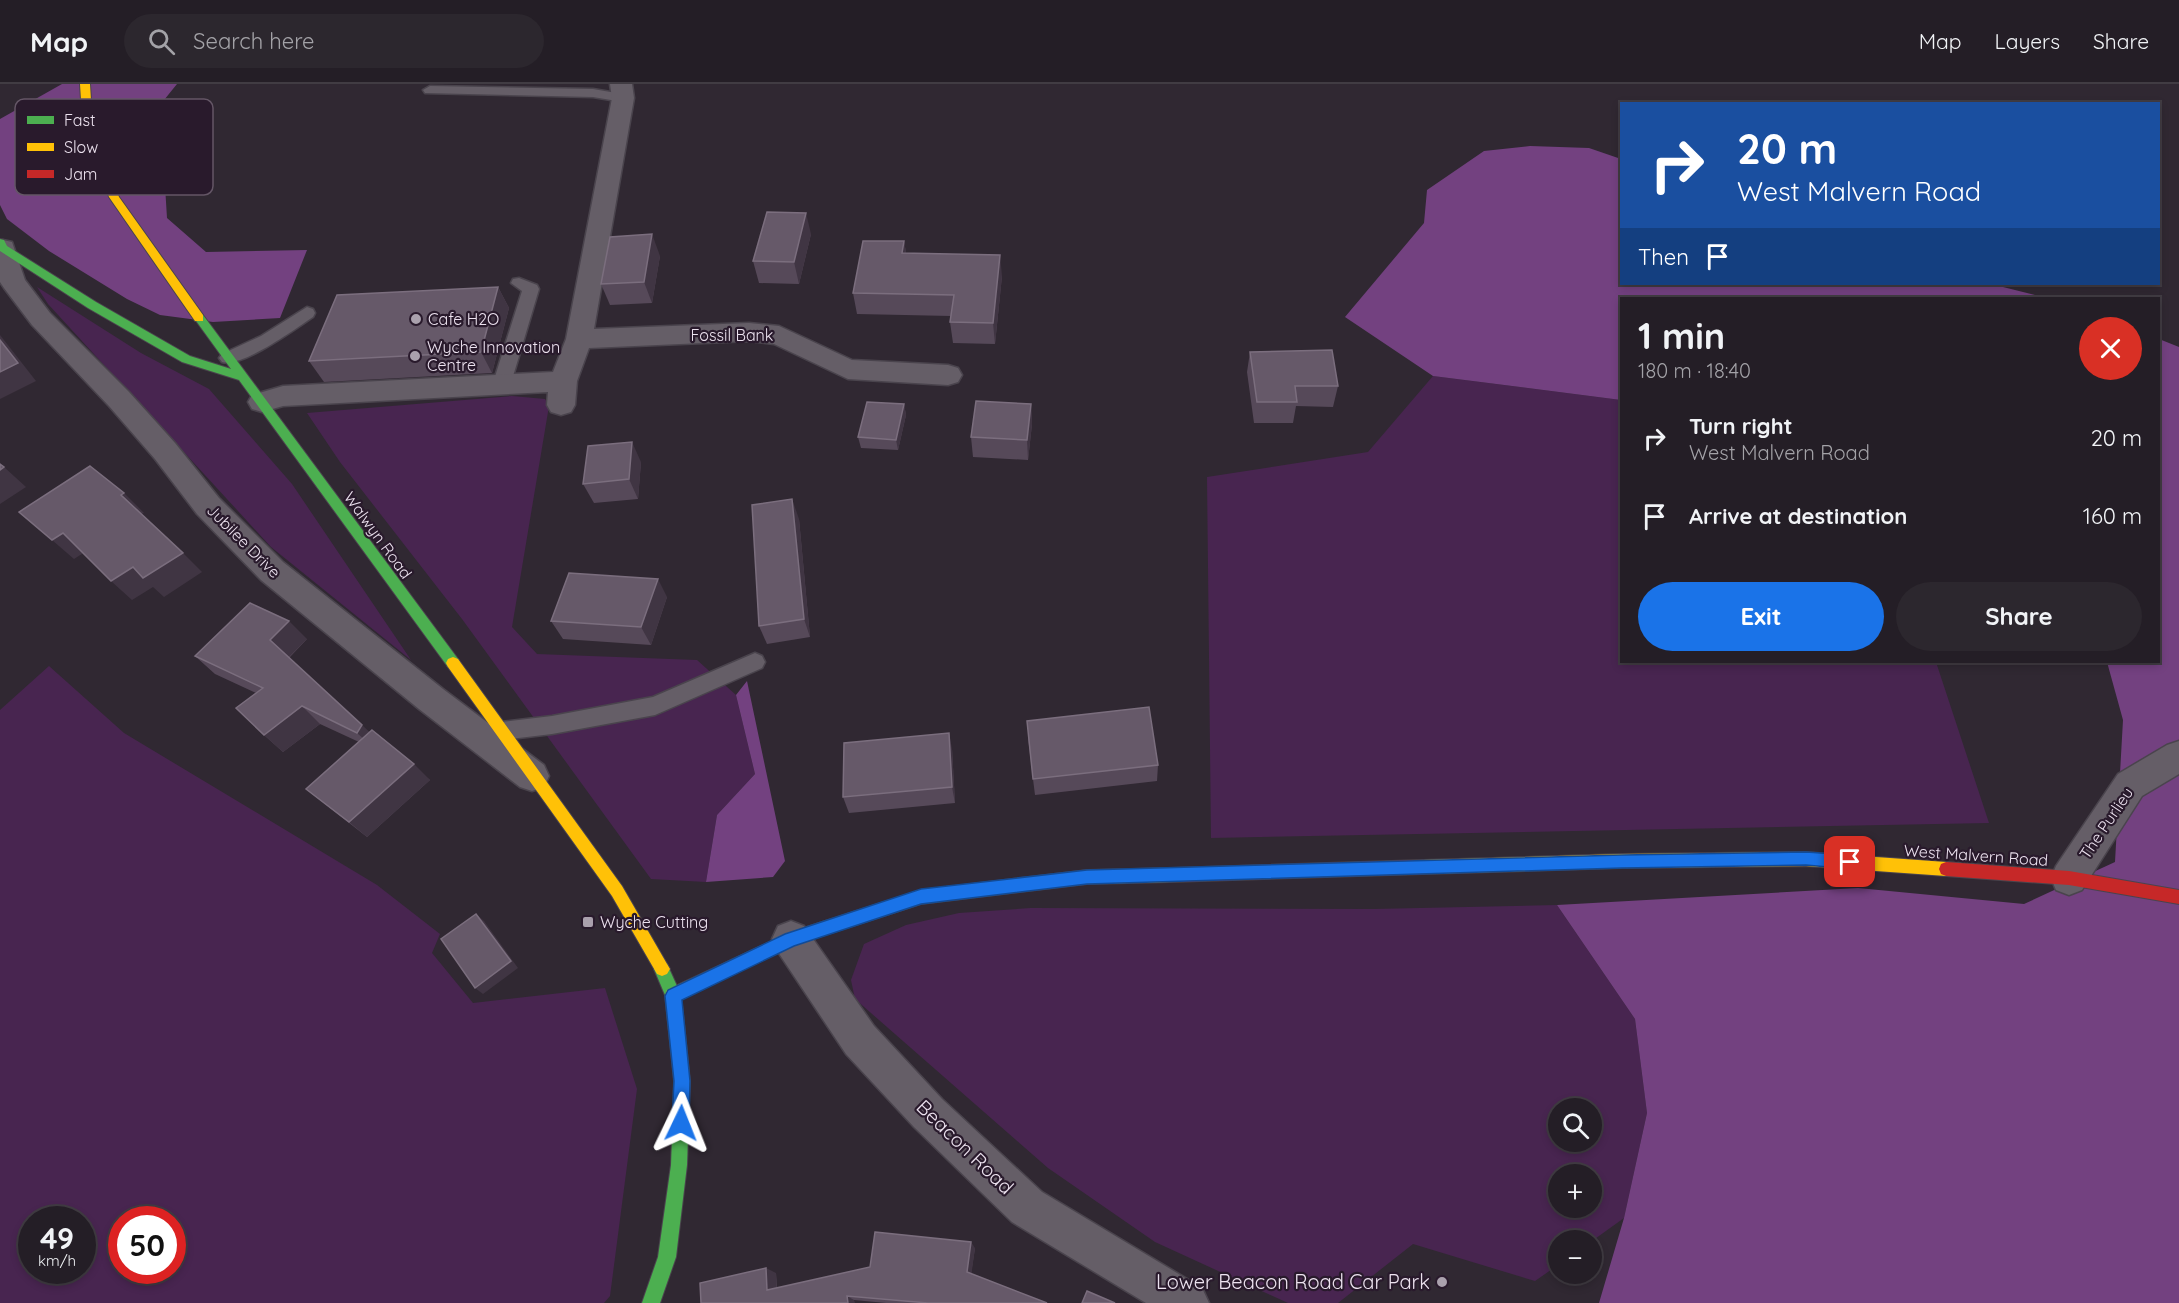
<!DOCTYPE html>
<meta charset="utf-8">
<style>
body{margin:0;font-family:Quicksand,sans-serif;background:#2c272e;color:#f1f3f6;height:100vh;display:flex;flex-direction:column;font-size:22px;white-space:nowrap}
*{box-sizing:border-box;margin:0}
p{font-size:20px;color:#a3a2a7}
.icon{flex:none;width:33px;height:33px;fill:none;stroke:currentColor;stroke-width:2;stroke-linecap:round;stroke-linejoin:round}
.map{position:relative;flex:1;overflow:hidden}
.side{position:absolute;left:1620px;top:213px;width:540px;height:366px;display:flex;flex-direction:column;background:#241e26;border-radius:0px;box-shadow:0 3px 9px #0003,0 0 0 2px #413c43}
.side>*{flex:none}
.top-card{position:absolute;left:1620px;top:18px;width:540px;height:183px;border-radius:0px;box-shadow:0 3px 9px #0003,0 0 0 2px #413c43;background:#1a4fa0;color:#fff;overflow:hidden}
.buttons{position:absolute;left:1548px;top:1014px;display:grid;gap:12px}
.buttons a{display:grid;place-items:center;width:54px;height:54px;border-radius:50%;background:#241e26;box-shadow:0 3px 9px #0003,0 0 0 2px #413c43;font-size:30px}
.speed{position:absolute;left:18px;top:1122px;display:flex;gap:12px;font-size:30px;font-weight:700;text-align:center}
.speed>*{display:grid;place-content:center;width:78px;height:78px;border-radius:50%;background:#241e26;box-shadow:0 3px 9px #0003,0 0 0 2px #413c43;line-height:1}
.speed small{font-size:15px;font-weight:400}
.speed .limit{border:9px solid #d22;background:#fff;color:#111}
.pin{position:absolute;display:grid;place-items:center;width:51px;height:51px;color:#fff;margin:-26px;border-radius:12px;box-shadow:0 3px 9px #0006}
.me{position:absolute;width:66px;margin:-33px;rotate:2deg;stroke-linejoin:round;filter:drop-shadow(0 0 4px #0008)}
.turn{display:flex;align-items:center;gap:21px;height:126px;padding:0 18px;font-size:27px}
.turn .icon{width:78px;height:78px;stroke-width:2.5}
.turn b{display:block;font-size:42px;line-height:51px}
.then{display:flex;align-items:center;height:57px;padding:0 18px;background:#0003;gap:12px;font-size:22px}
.round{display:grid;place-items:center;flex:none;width:63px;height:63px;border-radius:32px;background:#2c272e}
.overview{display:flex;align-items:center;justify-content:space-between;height:102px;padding:0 18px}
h1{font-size:36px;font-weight:800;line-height:45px}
.primary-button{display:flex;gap:12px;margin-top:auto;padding:12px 18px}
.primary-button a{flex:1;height:69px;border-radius:36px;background:#1a73e8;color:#fff;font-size:24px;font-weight:800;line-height:69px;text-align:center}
.primary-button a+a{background:#2c272e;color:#f1f3f6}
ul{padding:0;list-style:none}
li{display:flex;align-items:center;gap:18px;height:78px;padding:0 18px}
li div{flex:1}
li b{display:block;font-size:22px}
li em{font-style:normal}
header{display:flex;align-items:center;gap:36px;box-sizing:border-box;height:84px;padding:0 30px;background:#241e26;border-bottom:2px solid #413c43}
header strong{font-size:28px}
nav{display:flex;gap:33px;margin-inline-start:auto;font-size:21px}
.search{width:420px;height:54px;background:#2c272e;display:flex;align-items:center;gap:15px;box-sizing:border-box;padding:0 21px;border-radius:33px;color:#a3a2a7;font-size:22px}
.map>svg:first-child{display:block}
</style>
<header>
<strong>Map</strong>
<div class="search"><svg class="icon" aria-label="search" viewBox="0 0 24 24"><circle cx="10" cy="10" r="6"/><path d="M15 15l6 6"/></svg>Search here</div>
<nav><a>Map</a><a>Layers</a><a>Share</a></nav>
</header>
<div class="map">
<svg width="2179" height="1219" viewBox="0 0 2179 1219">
<rect width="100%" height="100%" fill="#302832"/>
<g fill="#482550" fill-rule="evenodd">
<path d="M37 203 141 269 209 305 292 400 411 576 271 463 48 220Z"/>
<path d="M1433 292 1621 316 1622 578H1936L1989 739 1211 754 1207 393 1368 368Z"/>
<path d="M512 312 545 315 549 322 512 543 537 570 697 576 736 611 755 690 717 731 706 798 651 795 462 535 340 378 307 329Z"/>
<path d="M49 582 124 649 377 801 440 850 432 869 473 919 605 904 637 1005 610 1212 604 1219H0V626ZM32 1136H82V1186H32ZM122 1136H172V1186H122Z"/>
<path d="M1557 821 1635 935 1647 1029 1624 1134 1592 1157 1558 1156V1181L1535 1197 1413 1160 1338 1219H1288L1155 1158 1048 1084 855 915 851 896 864 860 906 841 959 829 1031 824 1374 825ZM1558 1024H1592V1058H1558ZM1558 1090H1592V1124H1558Z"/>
</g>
<g fill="#734180">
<path d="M62 0H177L160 21 167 134 206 168 307 166 280 234 213 238 160 231 127 215 49 167 7 135 0 121V35Z"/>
<path d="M1530 62 1589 64 1621 75 1622 200H1991L2047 214H1622L1621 316 1433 292 1345 233 1424 139 1427 106 1484 67Z"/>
<path d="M2159 255 2179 263V1219H1599L1624 1134 1647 1029 1635 935 1557 821 1858 804 2024 820 2115 778 2123 636 2107 578H2158Z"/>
<path d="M747 597 785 777 773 793 706 798 717 731 755 690 736 611Z"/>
</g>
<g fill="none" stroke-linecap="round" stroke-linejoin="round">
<defs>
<g id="lane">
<path d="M430 2 593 5 628 11 630 14 623 18 593 13 425 9 423 6Z"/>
<path d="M519 194 537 201 539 205 511 299 508 303 502 305 496 303 493 299 522 207 511 199 513 195Z"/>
<path d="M307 223 313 225 315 229 313 233C295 245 242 284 222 278L219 274 222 270 261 252Z"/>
<path d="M755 569 762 572 765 578 762 584 655 631 552 650 501 656 493 654 490 647 493 640 501 638 552 632 653 613Z"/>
</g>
<g id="street">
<path d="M610 0H632L634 14 594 245 749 239 779 242 852 276 948 281 958 284 962 291 958 298 948 301 848 295 774 260 749 257 589 264 577 297 575 321 571 328 561 331 551 328 547 321 548 308 283 322 262 328 252 325 248 318 252 311 283 302 553 288 566 255 612 14Z"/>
<path d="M3 156 12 158 25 196 50 229 129 308 175 359 219 414 283 478 443 605 544 681 549 692 544 703 532 707 520 703 419 625 261 496 197 430 155 375 109 322 32 241 4 204 0 198V157Z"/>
<path d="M2179 657V690L2142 712 2082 806 2069 811 2056 806 2051 794 2056 782 2118 690 2167 661Z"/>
<path d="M791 837 804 842 874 942 942 1015 1042 1108 1202 1204 1209 1219H1146L1012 1138 914 1043 846 970 778 868 772 855 778 842Z"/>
</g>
<g id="fast">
<path d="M0 155 4 156 7 162 96 218 190 272 231 285 194 234 199 230 203 231 458 575 460 579 458 583H448L239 296 182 278 88 224 0 167Z"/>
<path d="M662 878 667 880 681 911 690 997 687 1081 676 1173 660 1219H642L658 1173 671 1081 674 997 665 911 654 885 657 880Z"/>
</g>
<g id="slow">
<path d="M80 0H90L93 48 119 113 203 231V237H195L109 113 83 48Z"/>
<path d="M453 573 458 575 622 802 667 880 670 885 667 890 662 892 657 890 612 812 448 583 446 579 448 575Z"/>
<path d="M1806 768 1946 778 1951 780 1953 785 1951 790 1946 792 1806 782 1622 784 1423 790 1418 788 1416 783 1418 778 1423 776 1622 770Z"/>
<path d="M1170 784 1175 786 1177 791 1175 796 1170 798 1087 800 921 820 794 861 673 919 667 916 665 911 667 906 791 848 921 806 1087 786Z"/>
</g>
<g id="jam">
<path d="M1423 776 1428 778 1430 783 1428 788 1423 790 1170 798 1165 796 1163 791 1165 786 1170 784Z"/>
<path d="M1946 778 2069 787 2179 806V820L2069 801 1946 792 1941 790 1939 785 1941 780Z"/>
</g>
</defs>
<use href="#lane" stroke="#4a444d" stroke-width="3"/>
<use href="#street" stroke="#4a444d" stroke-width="3"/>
<use href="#fast" stroke="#4a444d" stroke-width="2"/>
<use href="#slow" stroke="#4a444d" stroke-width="2"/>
<use href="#jam" stroke="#4a444d" stroke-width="2"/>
<use href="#lane" fill="#655e67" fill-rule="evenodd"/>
<use href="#street" fill="#655e67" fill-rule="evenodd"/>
<use href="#fast" fill="#4caf50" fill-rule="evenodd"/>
<use href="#slow" fill="#ffc107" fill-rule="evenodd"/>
<use href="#jam" fill="#c62828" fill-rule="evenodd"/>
</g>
<g fill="#564959">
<path d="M811 150 799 200 759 199 753 177Z"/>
<path d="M904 157 906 169 1002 192 995 260 953 259 950 238 951 232 857 230 853 209Z"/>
<path d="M660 172 652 219 610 221 601 200Z"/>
<path d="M498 203 509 224 492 289 324 298 309 277Z"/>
<path d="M1250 268 1338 302 1333 323 1296 322 1293 339H1254L1247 288Z"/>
<path d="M904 320 906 331 898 366 861 364 858 353Z"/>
<path d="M1031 320 1032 340 1028 376 973 373 971 353Z"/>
<path d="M641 378 638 415 594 419 583 400Z"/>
<path d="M799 435 810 553 767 560 759 542Z"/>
<path d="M667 513 651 561 563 555 551 537Z"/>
<path d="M307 555 289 574 370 649 430 696 367 753 306 705 359 658 320 640 283 668 264 651 256 609 215 590 195 572Z"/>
<path d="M1028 654 1158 681 1157 697 1035 711Z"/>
<path d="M952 665 955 719 849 729 843 713Z"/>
<path d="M975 1164 971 1190 1047 1219H886L854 1216 701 1219 776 1189 777 1204Z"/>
</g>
<g fill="#403543">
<path d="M806 129 811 150 799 200 794 178Z"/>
<path d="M652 150 660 172 652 219 644 198Z"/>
<path d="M904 157 908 179 902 169Z"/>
<path d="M1000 171 1002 192 995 260 993 239Z"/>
<path d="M498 203 509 224 492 289 481 268Z"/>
<path d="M0 251 36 297 0 315Z"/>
<path d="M904 320 906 331 898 366 896 356Z"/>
<path d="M1031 320 1032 340 1028 376 1027 356Z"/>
<path d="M632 358 641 378 638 415 629 395Z"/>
<path d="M4 383 26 403 0 420V386Z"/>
<path d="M124 409 144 429 141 430 121 411Z"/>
<path d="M792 415 799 435 810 553 804 535Z"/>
<path d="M63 449 85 468 74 475 52 456Z"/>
<path d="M183 469 202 488 164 513 153 503 132 516 111 497 133 483Z"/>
<path d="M658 495 667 513 651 561 641 543Z"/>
<path d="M289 537 307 555 288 574 270 556Z"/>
<path d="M302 622 320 640 283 668 264 651Z"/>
<path d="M362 641 379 658 375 665 357 649Z"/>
<path d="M949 649 952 665 955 719 952 703Z"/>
<path d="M414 680 430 696 367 753 349 738Z"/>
<path d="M476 830 484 837 518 884 483 910 475 904Z"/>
<path d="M971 1158 975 1164 971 1193 967 1188Z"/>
<path d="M766 1184 776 1189 777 1211 767 1206Z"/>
<path d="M847 1212 854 1216 855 1219H848Z"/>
</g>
<g fill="#665969" stroke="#7b6e7e" stroke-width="1.5">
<path d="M767 128 806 129 794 178 753 177Z"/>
<path d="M652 150 644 198 601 200 610 153Z"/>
<path d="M863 157H904L902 169 1000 171 993 239 950 238 954 211 853 209Z"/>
<path d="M498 203 481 268 309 277 337 211Z"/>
<path d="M0 256 18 279 0 288Z"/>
<path d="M1332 266 1338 302H1295L1297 318H1257L1250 268Z"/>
<path d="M976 317 1031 320 1027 356 971 353Z"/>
<path d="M867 318 904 320 896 356 858 353Z"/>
<path d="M632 358 629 395 583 400 588 362Z"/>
<path d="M0 380 4 383 0 386Z"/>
<path d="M90 382 124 409 121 411 183 469 143 494 133 483 111 497 63 449 52 456 19 428Z"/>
<path d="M792 415 804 535 759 542 752 421Z"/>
<path d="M569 489 658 495 641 543 551 537Z"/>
<path d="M250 519 289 537 270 556 362 641 357 649 302 622 264 651 236 624 263 604 195 572Z"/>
<path d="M1149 623 1158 681 1033 695 1027 637Z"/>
<path d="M372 646 414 680 349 738 306 705Z"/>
<path d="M949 649 952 703 843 713 844 659Z"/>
<path d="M476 830 511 877 475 904 441 855Z"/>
<path d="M875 1148 971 1158 967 1188 1047 1219H928L847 1212 848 1219H701L700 1199 766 1184 767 1206 870 1183Z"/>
<path d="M1087 1207 1115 1219H1082Z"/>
</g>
<path fill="#1a73e8" stroke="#114b97" stroke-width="1.5" d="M1806 768 1850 771 1855 773 1857 778 1855 783 1850 785 1806 781 1622 784 1087 800 921 820 794 862 682 916 690 997 689 1039 686 1045 681 1048 675 1045 672 1039 674 997 665 912 668 906 785 850 921 805 1087 786 1622 771Z"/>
<g fill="#aaa1ad" stroke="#291a2c" stroke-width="2">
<circle cx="416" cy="235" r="6"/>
<circle cx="415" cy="272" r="6"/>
<rect x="582" y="832" width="12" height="12" rx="3"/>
<circle cx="1442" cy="1198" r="6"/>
</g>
<g text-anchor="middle" stroke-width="4.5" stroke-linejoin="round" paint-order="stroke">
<g font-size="16" fill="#ece2ef" stroke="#291a2c" text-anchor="start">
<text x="428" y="241">Cafe H2O</text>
<text x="427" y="269">Wyche Innovation<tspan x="427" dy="18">Centre</tspan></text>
<text x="600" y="844">Wyche Cutting</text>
</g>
<g font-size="16" fill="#ece2ef" stroke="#291a2c">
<text x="732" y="257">Fossil Bank</text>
<text transform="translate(378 451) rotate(54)" y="6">Walwyn Road</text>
<text transform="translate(244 457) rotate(45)" y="6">Jubilee Drive</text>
<text transform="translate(2106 739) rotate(-56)" y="6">The Purlieu</text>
<text transform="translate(1976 771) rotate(4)" y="6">West Malvern Road</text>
</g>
<g font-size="20" fill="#ece2ef" stroke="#291a2c">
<text transform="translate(965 1063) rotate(44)" y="7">Beacon Road</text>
</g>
<g font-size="20" fill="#ece2ef" stroke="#291a2c" text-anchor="end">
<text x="1430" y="1205">Lower Beacon Road Car Park</text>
</g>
</g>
<rect x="15" y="15" width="198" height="96" rx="9" fill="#291a2c" stroke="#645666" stroke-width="1.5"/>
<rect x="27" y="32" width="27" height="8" fill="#4caf50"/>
<rect x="27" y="59" width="27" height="8" fill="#ffc107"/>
<rect x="27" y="86" width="27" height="8" fill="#c62828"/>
<g font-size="16" fill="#ece2ef">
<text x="64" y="42">Fast</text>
<text x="64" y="69">Slow</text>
<text x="64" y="96">Jam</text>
</g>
</svg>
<div class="buttons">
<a><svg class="icon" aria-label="search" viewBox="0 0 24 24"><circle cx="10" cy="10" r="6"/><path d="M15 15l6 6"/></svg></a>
<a>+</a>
<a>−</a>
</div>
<div class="speed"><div>49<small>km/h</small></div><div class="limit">50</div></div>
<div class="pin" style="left:1850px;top:778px;background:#d93025"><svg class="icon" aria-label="arrive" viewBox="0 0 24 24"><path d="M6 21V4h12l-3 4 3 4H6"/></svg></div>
<svg class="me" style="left:681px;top:1039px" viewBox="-20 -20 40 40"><path d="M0-17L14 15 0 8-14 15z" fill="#1a73e8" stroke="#fff" stroke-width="4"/></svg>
<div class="top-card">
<div class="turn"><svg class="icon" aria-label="right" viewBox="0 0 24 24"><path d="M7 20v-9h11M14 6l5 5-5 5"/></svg><div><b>20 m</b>West Malvern Road</div></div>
<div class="then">Then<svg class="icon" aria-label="arrive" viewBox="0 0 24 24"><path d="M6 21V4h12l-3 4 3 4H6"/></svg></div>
</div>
<section class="side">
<div class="overview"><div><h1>1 min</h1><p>180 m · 18:40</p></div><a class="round" style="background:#d93025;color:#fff"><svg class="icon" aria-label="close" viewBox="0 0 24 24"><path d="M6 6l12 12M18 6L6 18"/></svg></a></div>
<ul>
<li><svg class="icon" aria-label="right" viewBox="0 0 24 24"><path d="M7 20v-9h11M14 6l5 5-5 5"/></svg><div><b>Turn right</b><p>West Malvern Road</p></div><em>20 m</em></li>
<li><svg class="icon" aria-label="arrive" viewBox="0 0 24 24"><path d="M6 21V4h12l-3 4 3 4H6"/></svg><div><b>Arrive at destination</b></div><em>160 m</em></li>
</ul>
<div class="primary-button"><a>Exit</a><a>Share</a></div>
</section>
</div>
